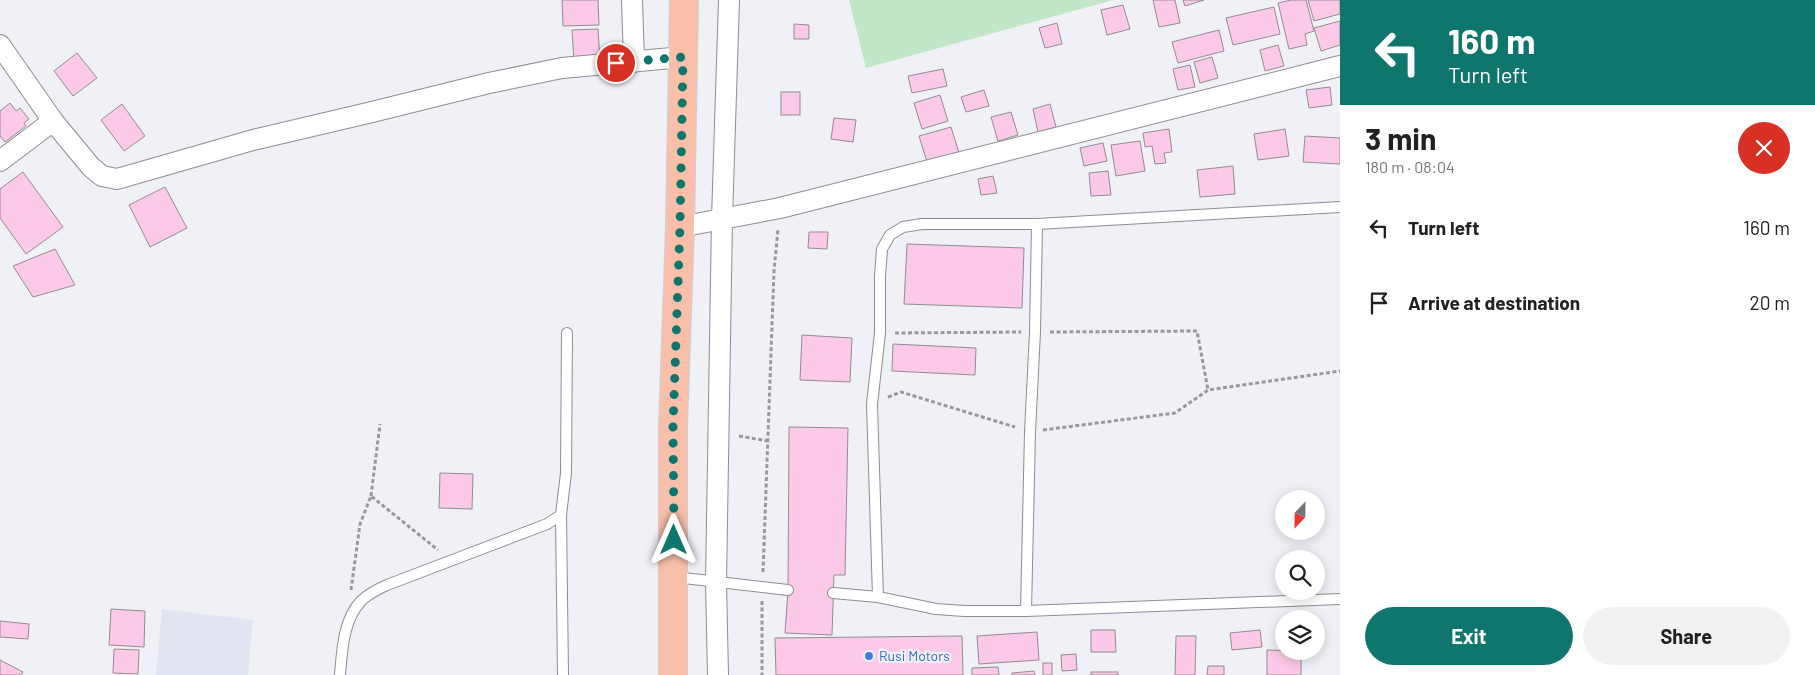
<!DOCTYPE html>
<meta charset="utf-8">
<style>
body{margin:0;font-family:Barlow,sans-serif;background:#f2f2f2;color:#202124;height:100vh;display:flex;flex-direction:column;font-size:19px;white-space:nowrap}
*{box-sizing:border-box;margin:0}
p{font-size:16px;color:#757577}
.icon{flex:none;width:28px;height:28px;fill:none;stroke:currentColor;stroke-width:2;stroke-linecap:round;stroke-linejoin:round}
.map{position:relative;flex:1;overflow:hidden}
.details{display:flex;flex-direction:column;background:#fff;width:475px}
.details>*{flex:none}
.top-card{background:#0f766e;color:#fff;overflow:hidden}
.needle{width:32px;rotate:202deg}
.controls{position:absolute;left:1275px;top:490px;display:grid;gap:10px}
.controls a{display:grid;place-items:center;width:50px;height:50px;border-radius:50%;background:#fff;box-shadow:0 2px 12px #0003;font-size:25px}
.pin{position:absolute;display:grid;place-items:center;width:42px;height:42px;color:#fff;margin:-21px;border:2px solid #fff;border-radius:50%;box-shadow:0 1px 5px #0007}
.me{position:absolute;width:55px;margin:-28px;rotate:0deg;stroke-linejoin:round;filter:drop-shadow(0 0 4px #0008)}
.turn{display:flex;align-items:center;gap:18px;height:105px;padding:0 25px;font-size:22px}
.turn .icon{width:65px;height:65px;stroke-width:2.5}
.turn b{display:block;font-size:35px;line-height:42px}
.round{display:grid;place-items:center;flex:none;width:52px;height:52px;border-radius:26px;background:#f2f2f2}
.head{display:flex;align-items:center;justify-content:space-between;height:85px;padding:0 25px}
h1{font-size:30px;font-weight:700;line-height:38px}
.action{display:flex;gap:10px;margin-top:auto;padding:10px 25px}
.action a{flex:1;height:58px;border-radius:30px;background:#0f766e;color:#fff;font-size:20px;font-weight:700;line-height:58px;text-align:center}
.action a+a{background:#f2f2f2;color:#202124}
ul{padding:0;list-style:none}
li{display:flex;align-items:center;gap:15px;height:75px;padding:0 25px}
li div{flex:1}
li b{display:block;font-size:19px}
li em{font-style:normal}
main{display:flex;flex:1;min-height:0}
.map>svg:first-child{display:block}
</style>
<main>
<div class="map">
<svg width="1340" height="675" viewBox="0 0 1340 675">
<rect width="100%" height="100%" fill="#f0f0f7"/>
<path fill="#e2e4f2" d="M162 609 253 620 248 675H156Z"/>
<path fill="#c1e7c6" d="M849 0H1113L866 68Z"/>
<g fill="#fcc9e8" stroke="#928c8f">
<path d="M562 0H598L599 25 563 26Z"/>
<path d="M1153 0H1175L1180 23 1159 27Z"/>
<path d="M1183 0H1204L1185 6Z"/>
<path d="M1291 0H1306L1314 31 1305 34 1307 45 1289 49 1278 3Z"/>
<path d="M1308 0H1340V14L1314 21Z"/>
<path d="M1123 5 1130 29 1107 35 1101 10Z"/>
<path d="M1274 7 1280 34 1233 45 1226 18Z"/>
<path d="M1340 21V45L1321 51 1314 28Z"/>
<path d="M1057 23 1062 44 1045 48 1039 28Z"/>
<path d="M794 24 809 25V39H794Z"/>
<path d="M598 29 600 60 574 61 572 30Z"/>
<path d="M1219 30 1224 51 1178 63 1172 42Z"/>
<path d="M1278 45 1284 66 1265 71 1260 50Z"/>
<path d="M77 53 97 78 73 96 54 71Z"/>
<path d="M1212 57 1218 78 1200 83 1194 62Z"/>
<path d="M1190 65 1195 87 1178 90 1173 69Z"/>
<path d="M943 69 947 86 912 93 908 76Z"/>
<path d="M1330 87 1332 105 1309 108 1306 90Z"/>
<path d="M984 90 989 106 966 112 961 97Z"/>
<rect x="781" y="92" width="19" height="23"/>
<path d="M940 95 948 121 922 129 914 103Z"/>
<path d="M10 103 16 111 20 108 29 119 24 123 26 126 5 142 0 136V111Z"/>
<path d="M122 104 145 136 124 151 101 120Z"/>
<path d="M1050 104 1056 127 1038 132 1033 109Z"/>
<path d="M1011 112 1018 135 998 141 991 117Z"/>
<path d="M834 118 856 120 853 142 831 139Z"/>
<path d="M951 127 960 156 928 165 919 136Z"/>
<path d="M1169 129 1172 152 1164 153 1166 163 1155 164 1152 146 1145 147 1143 133Z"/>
<path d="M1285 129 1289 156 1258 160 1254 134Z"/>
<path d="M1305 136 1340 138V164L1303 162Z"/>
<path d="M1140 141 1145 171 1116 176 1111 145Z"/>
<path d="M1103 143 1107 161 1084 166 1080 148Z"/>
<path d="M1233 166 1235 194 1200 197 1197 170Z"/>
<path d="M1108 171 1111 195 1091 196 1089 173Z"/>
<path d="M23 172 63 227 26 254 0 218V189Z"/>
<path d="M993 176 997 193 981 195 978 179Z"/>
<path d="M165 187 187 228 150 247 129 205Z"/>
<path d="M809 232H828L827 249 808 248Z"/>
<path d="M907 244 1024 248 1022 308 904 304Z"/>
<path d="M55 249 75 285 33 297 13 266Z"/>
<path d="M802 335 852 338 850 382 800 380Z"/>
<path d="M893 344 976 348 975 375 892 371Z"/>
<path d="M789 427 848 428 845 575H834L832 635 785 633 788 590Z"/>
<path d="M440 473 473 474 472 509 439 508Z"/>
<path d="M111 609 145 611 144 647 109 645Z"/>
<path d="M0 621 29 624 28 639 0 637Z"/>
<path d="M1091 630H1115L1116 652H1091Z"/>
<path d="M1260 630 1262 647 1232 650 1230 633Z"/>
<path d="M1037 632 1039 660 979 664 977 636Z"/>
<path d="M962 636 963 675H776L775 638Z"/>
<path d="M1176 636H1196L1195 675H1175Z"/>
<path d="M114 649 139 650 138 674 113 673Z"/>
<path d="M1267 650 1301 651V675H1267Z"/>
<path d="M1076 654 1077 670 1062 671 1061 655Z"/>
<path d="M0 660 23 672 21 675H0Z"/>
<rect x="1043" y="663" width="9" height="12"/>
<path d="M1208 666H1224V675H1207Z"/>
<path d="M998 667 999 675H972V668Z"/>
<path d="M1034 671 1035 675H1012V673Z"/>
<rect x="1091" y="672" width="27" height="3"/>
</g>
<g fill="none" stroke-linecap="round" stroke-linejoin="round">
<defs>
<g id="service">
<path d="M1340 207 1037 224H922L903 227 890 235 882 249 880 276V333L872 404 878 597 936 609 964 611H1026L1340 599"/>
<path d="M561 515 566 473 567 333"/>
<path d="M675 577 788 590"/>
<path d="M833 593 878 597"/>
<path d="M1026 611 1030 432 1035 332 1037 224"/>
<path d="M340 675C342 651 343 620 361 601 368 594 378 589 387 585L547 524 561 515 563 675"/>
</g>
<g id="minor">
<path d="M632 0 634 62"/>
<path d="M0 45 53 121 91 167 102 176 117 179 253 140 372 112 489 83 562 68 683 57"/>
<path d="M0 161 53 121"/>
<path d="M680 227 780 208 1340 66"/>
<path d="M718 675 716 582 722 219 729 0"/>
</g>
<path id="primary" d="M673 675V426L680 227 684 0"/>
</defs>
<use href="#service" stroke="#8d8d93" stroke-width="12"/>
<use href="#minor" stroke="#8d8d93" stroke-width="22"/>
<use href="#primary" stroke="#cfcfcf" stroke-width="30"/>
<g stroke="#98989d" stroke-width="3" stroke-dasharray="4 2.5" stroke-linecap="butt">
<path d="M1050 332 1197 331 1208 390"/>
<path d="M895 333 1021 332"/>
<path d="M888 397 901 392 1015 427"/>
<path d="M1043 430 1175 413 1208 390 1340 371"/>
<path d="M739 436 768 441"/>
<path d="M371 496 380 424"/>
<path d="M763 572 774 271 778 229"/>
<path d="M351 590 360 524 371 496 438 550"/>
<path d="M762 601V675"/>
</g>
<use href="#service" stroke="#fff" stroke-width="10"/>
<use href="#minor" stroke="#fff" stroke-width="20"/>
<use href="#primary" stroke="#fabfa9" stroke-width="28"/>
</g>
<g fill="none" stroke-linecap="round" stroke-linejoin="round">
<path stroke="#0f766e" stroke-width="9" stroke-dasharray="0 16.2" d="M616 63 683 57 680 227 673 426 674 540"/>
</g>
<circle fill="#3f7fe0" stroke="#f0f0f7" stroke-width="2" cx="869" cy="656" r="5"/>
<g text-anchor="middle" stroke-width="4.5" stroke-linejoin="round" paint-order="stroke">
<g font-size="14" fill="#366cbe" stroke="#f0f0f7" text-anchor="start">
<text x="879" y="661">Rusi Motors</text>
</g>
</g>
</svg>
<div class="controls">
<a><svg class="needle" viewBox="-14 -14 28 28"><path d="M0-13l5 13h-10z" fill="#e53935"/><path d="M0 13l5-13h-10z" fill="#757577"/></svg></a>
<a><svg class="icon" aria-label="search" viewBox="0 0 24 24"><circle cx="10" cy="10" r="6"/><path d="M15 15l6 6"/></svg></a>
<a><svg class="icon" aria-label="layers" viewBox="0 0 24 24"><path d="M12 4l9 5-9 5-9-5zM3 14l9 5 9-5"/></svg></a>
</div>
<div class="pin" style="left:616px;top:63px;background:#d93025"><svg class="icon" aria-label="arrive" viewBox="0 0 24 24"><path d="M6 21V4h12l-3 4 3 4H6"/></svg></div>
<svg class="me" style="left:674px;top:540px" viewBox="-20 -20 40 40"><path d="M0-17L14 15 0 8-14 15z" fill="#0f766e" stroke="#fff" stroke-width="4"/></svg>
</div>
<section class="details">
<div class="top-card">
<div class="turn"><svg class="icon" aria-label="left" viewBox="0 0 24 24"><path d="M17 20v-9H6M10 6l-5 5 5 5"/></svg><div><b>160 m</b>Turn left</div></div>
</div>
<div class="head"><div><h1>3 min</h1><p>180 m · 08:04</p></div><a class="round" style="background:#d93025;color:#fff"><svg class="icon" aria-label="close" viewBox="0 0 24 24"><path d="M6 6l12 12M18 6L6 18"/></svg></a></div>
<ul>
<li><svg class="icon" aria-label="left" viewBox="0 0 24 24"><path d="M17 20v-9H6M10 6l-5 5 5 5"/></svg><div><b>Turn left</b></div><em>160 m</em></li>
<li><svg class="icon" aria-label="arrive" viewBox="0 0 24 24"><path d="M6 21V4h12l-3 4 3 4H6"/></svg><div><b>Arrive at destination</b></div><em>20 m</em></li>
</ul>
<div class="action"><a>Exit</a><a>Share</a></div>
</section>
</main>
